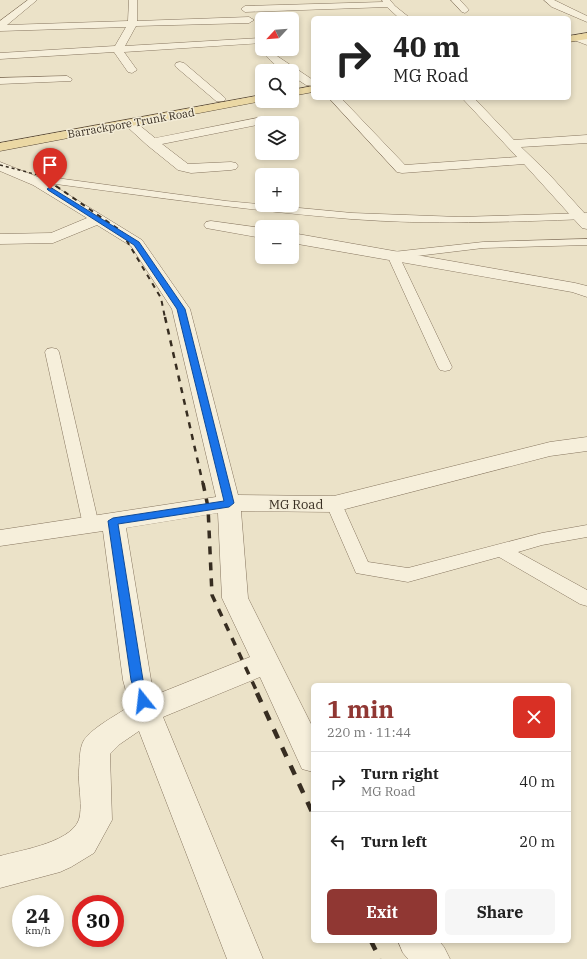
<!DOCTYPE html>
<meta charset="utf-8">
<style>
body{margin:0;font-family:"IBM Plex Serif",serif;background:#f6f6f6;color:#222;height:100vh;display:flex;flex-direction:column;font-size:15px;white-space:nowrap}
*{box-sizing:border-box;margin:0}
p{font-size:13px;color:#767676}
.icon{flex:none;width:22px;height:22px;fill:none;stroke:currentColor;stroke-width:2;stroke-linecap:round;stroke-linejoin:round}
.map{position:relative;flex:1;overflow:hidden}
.panel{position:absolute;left:311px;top:683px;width:260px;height:260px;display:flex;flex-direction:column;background:#fff;border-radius:6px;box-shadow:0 2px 6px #0003}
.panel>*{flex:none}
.guide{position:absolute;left:311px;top:16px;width:260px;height:84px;border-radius:6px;box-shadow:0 2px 6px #0003;background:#fff;color:#222;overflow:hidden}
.needle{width:26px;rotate:244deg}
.tools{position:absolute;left:255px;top:12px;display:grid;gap:8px}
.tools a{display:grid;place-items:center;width:44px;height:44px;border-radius:6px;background:#fff;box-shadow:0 2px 6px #0003;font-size:20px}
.speed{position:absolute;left:12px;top:895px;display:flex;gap:8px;font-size:20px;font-weight:700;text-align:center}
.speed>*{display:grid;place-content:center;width:52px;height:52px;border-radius:50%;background:#fff;box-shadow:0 2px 6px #0003;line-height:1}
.speed small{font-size:10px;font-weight:400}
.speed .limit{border:6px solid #d22;background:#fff;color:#111}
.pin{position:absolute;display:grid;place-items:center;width:34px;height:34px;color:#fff;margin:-41px -17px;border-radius:50% 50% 50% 0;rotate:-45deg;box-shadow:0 0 4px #0007}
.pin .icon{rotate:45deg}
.me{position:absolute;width:44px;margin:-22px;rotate:344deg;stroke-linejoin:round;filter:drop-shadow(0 0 3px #0008)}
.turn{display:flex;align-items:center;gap:14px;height:84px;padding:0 16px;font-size:18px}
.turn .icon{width:52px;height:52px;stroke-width:2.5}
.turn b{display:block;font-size:28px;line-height:34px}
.round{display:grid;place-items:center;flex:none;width:42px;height:42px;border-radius:6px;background:#f6f6f6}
.headline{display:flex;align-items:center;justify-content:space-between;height:68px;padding:0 16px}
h1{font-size:24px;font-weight:700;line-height:30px;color:#903733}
.cta{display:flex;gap:8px;margin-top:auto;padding:8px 16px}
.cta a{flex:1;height:46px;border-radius:6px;background:#903733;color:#fff;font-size:16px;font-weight:700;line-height:46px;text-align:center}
.cta a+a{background:#f6f6f6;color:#222}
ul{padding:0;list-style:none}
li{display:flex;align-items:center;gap:12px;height:60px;padding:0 16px;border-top:1px solid #e0e0e0}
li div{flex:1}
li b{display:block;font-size:15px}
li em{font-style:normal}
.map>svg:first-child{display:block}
</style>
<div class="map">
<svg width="587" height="959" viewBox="0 0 587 959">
<rect width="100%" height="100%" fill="#ebe2c8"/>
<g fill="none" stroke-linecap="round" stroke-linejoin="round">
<defs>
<g id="service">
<path d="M56 178 226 201 352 213 460 217 587 213V219C508 222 429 225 351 219 252 211 154 197 56 184L38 185 33 182 38 179Z"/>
<path d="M587 239V245L483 248 400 258 452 367 450 370 445 371 440 370 438 367 387 255 389 253 393 252 483 242Z"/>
<path d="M52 348 57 349 59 352 99 525 97 529 91 531 85 529 83 525 45 352 47 349Z"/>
<path d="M334 498 340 500 342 504 368 562 408 568 542 533 587 525V537L542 545 518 552 587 590V606L580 604 499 557 408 582 356 573 326 504 328 500Z"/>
</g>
<g id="minor">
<path d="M28 0H37L7 25 128 21 129 0H137V21L249 17 254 20 249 23 136 26 125 46 260 38 262 39V43L124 52 137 70 132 73 128 72 114 52 0 59V53L115 46 126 27 0 31V21Z"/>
<path d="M382 0H390L395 6 410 18H399L387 7 245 12 241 9 245 6 383 2Z"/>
<path d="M451 0H460L469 10 465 13 462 12Z"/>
<path d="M544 0H554L587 16V22L552 7Z"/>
<path d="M577 35 587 39V45L574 40 572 38 574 36Z"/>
<path d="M262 48V49H271L277 56 313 80V86L306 85 292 76V71C279 71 268 59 261 49Z"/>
<path d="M180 62 184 63 224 97 226 99 224 101H216L176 67 175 65 176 63Z"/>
<path d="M67 76 72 79 71 81 0 84V78Z"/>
<path d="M329 98H341L405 165 517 157 462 98H474L514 140 587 135V143L521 147 548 173 587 216V229L582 228 524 164 402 173 397 172Z"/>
<path d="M262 117 266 118 268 121 267 123 162 144 188 164 231 162 236 163 238 166 236 169 231 170 191 173 178 170 147 145 123 123 125 120H133L155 138Z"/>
<path d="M0 162 43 179 142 240 190 309 238 495 334 496 550 442 587 437V451L550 456 334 512 241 511 248 598 313 728V772L302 769 260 677 163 717 263 959H227L139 731 120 744 110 754 112 820 94 853 71 867 60 872 0 888V856C21 850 77 842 80 815 82 800 78 785 79 770 80 760 79 749 84 740 93 727 117 715 130 706L123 680 103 531 0 546V530L216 497 172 309 131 246 97 225 53 243 0 244V234L51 233 87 218 33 185 0 171ZM218 513 222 598 250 657 155 695 151 680 126 528Z"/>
<path d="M211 221 262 228V238L206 228 204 225 206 222Z"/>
<path d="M292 233 575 283 587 286V297L572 292 292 243Z"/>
<path d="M398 941H439L444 947 450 959H408L403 953Z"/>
</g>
<g id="primary">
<path d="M587 33V39L569 42V36Z"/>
<path d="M313 86V92L292 96V90Z"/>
<path d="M262 95V101H264H262L0 151V143Z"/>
</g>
</defs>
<use href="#service" stroke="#86755f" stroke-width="1"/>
<use href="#minor" stroke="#86755f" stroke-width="1"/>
<use href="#primary" stroke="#544432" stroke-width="1"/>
<use href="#service" fill="#f6efdb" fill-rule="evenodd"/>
<use href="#minor" fill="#f6efdb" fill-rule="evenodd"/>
<use href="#primary" fill="#ebd8a4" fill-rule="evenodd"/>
<path stroke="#372d21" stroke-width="1.5" stroke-dasharray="3 3" stroke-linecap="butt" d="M0 165 42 176 57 187"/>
<path stroke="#372d21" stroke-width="2" stroke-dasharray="5 5" stroke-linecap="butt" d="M56 186 121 231 161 298 165 318"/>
<path stroke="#372d21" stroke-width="2.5" stroke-dasharray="6 6" stroke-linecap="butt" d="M165 317 203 484"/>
<path stroke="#372d21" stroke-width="3.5" stroke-dasharray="8 8" stroke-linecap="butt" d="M203 483 208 507 212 595 258 694"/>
<g stroke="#372d21" stroke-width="4.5" stroke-dasharray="10 10" stroke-linecap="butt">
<path d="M257 693 313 814"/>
<path d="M371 941 380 959"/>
</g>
</g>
<path fill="#1a73e8" stroke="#114b97" d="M50 187 139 242 185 309 234 503 229 507 118 524 143 680 149 701 147 704 143 706 139 704 131 680 108 521 113 518 224 501 177 309 134 245 48 190 47 189Z"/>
<g text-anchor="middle" stroke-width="3" stroke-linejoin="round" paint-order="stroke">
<g font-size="11" fill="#372d21" stroke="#f3ecd7">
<text transform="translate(131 123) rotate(-10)" y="4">Barrackpore Trunk Road</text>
</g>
<g font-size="13" fill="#372d21" stroke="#f3ecd7">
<text x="296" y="509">MG Road</text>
</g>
</g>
</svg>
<div class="tools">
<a><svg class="needle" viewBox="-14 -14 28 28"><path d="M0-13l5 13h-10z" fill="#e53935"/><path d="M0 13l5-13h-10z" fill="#767676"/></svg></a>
<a><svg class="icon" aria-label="search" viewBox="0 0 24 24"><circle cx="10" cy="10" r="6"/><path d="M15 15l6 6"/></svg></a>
<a><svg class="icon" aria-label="layers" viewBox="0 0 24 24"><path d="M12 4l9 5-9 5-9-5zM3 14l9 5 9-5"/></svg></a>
<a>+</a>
<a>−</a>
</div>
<div class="speed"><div>24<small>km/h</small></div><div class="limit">30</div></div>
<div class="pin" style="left:50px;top:189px;background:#d93025"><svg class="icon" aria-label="arrive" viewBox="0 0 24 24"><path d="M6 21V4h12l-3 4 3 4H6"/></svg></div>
<svg class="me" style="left:143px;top:701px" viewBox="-20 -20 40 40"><circle r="19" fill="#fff"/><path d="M0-13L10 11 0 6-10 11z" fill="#1a73e8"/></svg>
<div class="guide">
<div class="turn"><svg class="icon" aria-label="right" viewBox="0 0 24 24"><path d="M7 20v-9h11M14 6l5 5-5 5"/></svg><div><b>40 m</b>MG Road</div></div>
</div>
<section class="panel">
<div class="headline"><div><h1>1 min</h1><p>220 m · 11:44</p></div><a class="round" style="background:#d93025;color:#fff"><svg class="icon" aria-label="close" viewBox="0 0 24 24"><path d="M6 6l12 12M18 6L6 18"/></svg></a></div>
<ul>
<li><svg class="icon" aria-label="right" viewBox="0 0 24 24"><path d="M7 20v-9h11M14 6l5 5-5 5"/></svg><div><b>Turn right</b><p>MG Road</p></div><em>40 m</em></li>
<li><svg class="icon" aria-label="left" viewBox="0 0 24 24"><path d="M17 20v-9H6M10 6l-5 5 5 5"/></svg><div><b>Turn left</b></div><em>20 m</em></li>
</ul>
<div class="cta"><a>Exit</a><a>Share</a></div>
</section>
</div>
